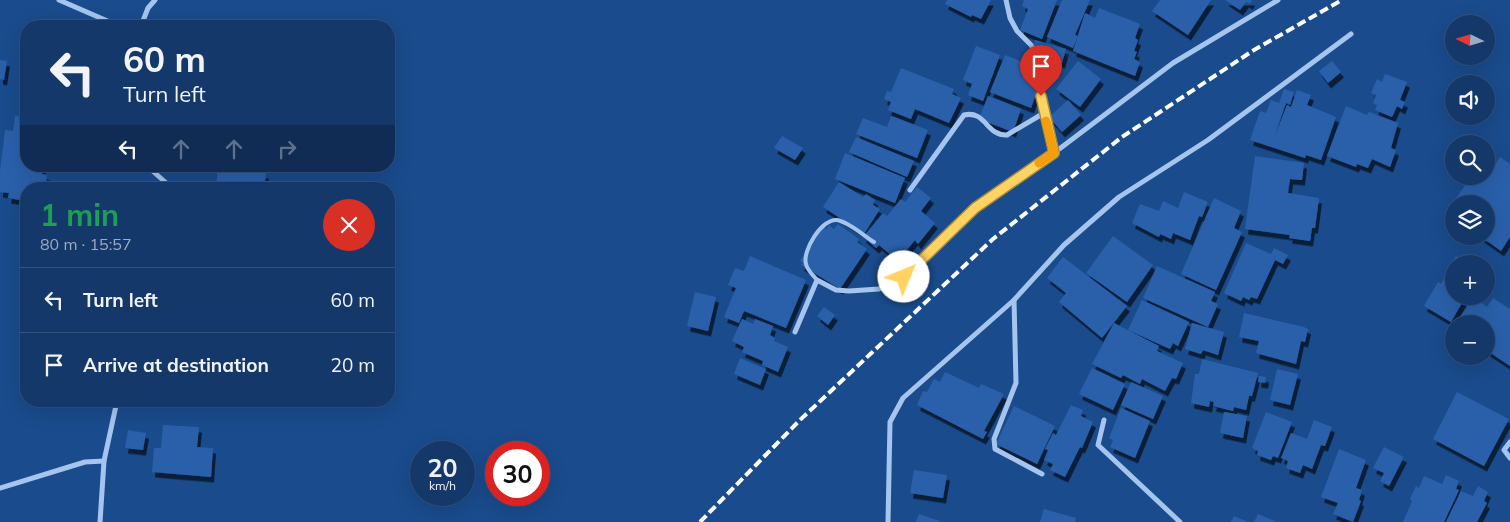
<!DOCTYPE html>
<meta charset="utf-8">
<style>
body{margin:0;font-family:Mulish,sans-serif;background:#214371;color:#f1f3f6;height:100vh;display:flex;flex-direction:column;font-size:19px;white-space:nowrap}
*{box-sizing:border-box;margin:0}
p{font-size:16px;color:#9dacc0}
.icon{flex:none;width:28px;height:28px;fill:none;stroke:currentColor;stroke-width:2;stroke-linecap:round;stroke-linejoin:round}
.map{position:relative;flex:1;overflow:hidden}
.side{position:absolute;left:20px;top:182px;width:375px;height:225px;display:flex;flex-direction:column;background:#143869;border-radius:20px;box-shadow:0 5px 20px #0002,0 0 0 1px #33527d}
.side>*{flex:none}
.hud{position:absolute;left:20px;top:20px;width:375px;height:152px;border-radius:20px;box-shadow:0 5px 20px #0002,0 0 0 1px #33527d;background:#143869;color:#f1f3f6;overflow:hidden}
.needle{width:32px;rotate:275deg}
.fabs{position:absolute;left:1445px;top:15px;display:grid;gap:10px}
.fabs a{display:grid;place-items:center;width:50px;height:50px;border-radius:50%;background:#143869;box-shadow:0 5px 20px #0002,0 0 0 1px #33527d;font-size:25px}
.speed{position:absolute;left:410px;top:441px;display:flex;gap:10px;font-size:25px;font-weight:700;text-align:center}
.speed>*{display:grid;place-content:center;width:65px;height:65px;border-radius:50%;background:#143869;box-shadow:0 5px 20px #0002,0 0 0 1px #33527d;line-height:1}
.speed small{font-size:12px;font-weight:400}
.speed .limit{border:8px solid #d22;background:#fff;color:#111}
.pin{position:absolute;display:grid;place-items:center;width:42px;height:42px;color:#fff;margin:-51px -21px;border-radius:50% 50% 50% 0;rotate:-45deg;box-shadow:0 0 5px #0007}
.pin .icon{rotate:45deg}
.me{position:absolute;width:55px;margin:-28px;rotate:45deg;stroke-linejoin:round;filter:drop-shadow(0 0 4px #0008)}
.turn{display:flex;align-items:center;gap:18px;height:105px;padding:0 20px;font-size:22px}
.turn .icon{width:65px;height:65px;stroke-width:2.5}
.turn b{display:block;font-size:35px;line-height:42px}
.lanes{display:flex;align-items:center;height:48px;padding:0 20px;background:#0003;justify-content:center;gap:25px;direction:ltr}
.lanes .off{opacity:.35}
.round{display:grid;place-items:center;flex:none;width:52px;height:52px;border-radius:26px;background:#214371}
.head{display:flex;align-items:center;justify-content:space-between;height:85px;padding:0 20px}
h1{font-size:30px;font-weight:700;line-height:38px;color:#1e9e55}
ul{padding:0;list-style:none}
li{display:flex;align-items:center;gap:15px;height:65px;padding:0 20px;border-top:1px solid #33527d}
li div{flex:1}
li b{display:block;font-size:19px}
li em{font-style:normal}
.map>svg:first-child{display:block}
</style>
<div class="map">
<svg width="1510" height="522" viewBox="0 0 1510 522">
<defs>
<filter id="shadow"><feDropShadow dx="3" dy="5.5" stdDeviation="0" flood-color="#0009"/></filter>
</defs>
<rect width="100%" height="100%" fill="#1a4b8c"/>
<g fill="#2961aa" filter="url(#shadow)">
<path d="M947 0H991L981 19 972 15 971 17 945 4Z"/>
<path d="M1024 0H1057L1042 39 1020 30 1028 9 1022 6Z"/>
<path d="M1062 0H1090L1075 35 1078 36 1073 48 1047 37Z"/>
<path d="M1160 0H1211L1188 35 1152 11Z"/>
<path d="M1225 0H1252L1250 4 1246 2 1240 10Z"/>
<path d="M1099 8 1140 24 1135 38 1138 40 1134 51 1137 52 1134 59 1140 62 1135 76 1073 51 1085 13 1095 18Z"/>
<path d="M1035 40 1066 49 1062 63 1031 55Z"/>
<path d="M976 46 1000 55 983 101 968 95 972 84 963 80Z"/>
<path d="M1005 55 1038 68 1033 81 1040 83 1031 108 990 92Z"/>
<path d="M0 60 7 61 4 80 0 79Z"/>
<path d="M1078 61 1101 79 1080 107 1056 89Z"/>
<path d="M1332 61 1341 72 1328 83 1319 71Z"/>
<path d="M901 68 954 89 952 94 961 98 949 123 915 109 911 119 888 110 891 102 884 99 887 91 891 92Z"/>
<path d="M1385 74 1407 82 1400 100 1405 102 1402 109 1397 106 1392 117 1375 110 1377 105 1373 103 1376 95 1371 93 1377 79 1382 82Z"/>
<path d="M1284 89 1294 92 1290 105 1286 103 1274 138 1287 105 1291 107 1297 90 1311 95 1307 105 1336 117 1321 160 1306 155 1305 158 1250 140 1260 111 1266 113 1271 100 1279 103Z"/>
<path d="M988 96 1021 109 1013 132 979 119Z"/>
<path d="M1068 100 1081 115 1062 132 1049 117Z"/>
<path d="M1346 106 1367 115 1369 112 1398 123 1391 148 1396 150 1390 167 1372 159 1368 168 1357 164 1356 167 1327 156Z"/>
<path d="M15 116 26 117V166H43L42 174 47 175 45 189H26V201L8 198 9 193 0 192V171L5 130 13 131Z"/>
<path d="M891 116 928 130 917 158 856 134 863 118 887 127Z"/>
<path d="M782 136 803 148 795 160 774 148Z"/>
<path d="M856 137 914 161 907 177 849 152Z"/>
<path d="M845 153 905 178 895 203 835 179Z"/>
<path d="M1255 156 1304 163 1302 180 1290 179 1288 193 1319 198 1315 228H1312L1310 241 1289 238 1290 235 1245 229Z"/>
<path d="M1500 157 1510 164V237L1501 251 1480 236H1486V204H1454V224L1450 221 1452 217 1446 213 1466 184 1470 186 1477 176H1486V170L1490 172Z"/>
<path d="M214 166H255L254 172 266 173 264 189H216L217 173H213Z"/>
<path d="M839 182 863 197 866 194 875 200 873 205 880 209 864 234 823 207Z"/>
<path d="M917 187 931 198 921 211 935 223 918 244 915 240 898 261 879 245 876 248 863 237 883 213 887 216 901 199 905 202Z"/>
<path d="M1184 192 1208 202 1202 217 1199 216 1190 240 1173 233 1171 239 1160 234 1159 237 1132 223 1140 204 1159 211 1163 201 1178 208Z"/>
<path d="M1214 198 1241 211 1234 228 1242 232 1216 290 1181 274Z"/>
<path d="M838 224 859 239 857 242 867 249 840 289 801 265 803 263 800 261 823 226 826 229 829 225 834 229Z"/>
<path d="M1113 236 1153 265 1127 302 1086 273Z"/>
<path d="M1246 243 1271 254 1274 248 1288 255 1283 264 1275 260 1257 299 1251 297 1249 300 1243 297 1241 301 1224 293Z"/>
<path d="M750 256 806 280 786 328 744 311 739 323 724 317 736 288 728 285 735 268 744 271Z"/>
<path d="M1456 256 1469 264H1454V296H1466L1451 322 1424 306 1438 282 1441 284Z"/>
<path d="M1063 257 1127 306 1102 338 1059 302 1066 293 1047 278Z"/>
<path d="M1157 266 1215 292 1211 301 1218 304 1208 327 1143 298Z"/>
<path d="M695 292 716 297 708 331 687 326Z"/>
<path d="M1474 297 1487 307 1493 298 1510 309V366L1486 350V324H1455Z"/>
<path d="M1142 300 1189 322 1178 346 1173 343 1170 349 1128 330Z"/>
<path d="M824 307 835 315 828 325 817 316Z"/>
<path d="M1244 313 1304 327 1308 329 1305 342 1301 341 1296 364 1256 353 1259 341 1239 337Z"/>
<path d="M742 319 753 324 755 319 773 326 770 335 775 338 774 341 788 347 778 372 762 365 763 361 742 352 744 347 732 341Z"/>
<path d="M1114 323 1159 346 1157 351 1183 363 1176 379 1172 378 1165 391 1142 379 1140 384 1123 375 1121 378 1092 364Z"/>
<path d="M1192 323 1224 332 1218 355 1203 350 1201 354 1185 349Z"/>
<path d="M740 358 766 369 760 385 734 374Z"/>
<path d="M1202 359 1258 373 1252 396H1249L1246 410 1234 407 1233 411 1213 406 1214 402 1210 401 1209 407 1191 403 1195 374H1199Z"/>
<path d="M1092 368 1125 384 1113 410 1079 394Z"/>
<path d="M1277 369 1298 374 1290 405 1270 400Z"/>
<path d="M945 372 979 388 981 384 1004 394 984 431 987 432 983 439 917 405 923 391 927 392 934 379 940 382Z"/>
<path d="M1259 376 1266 377 1265 383 1258 382Z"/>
<path d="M1131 382 1163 396 1153 419 1121 405Z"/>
<path d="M1457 392 1509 419 1484 466 1433 439Z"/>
<path d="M1071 405 1083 410 1081 416 1093 422 1082 448 1080 447 1065 477 1050 470 1053 464 1044 460 1048 450 1045 449 1053 433 1056 435Z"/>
<path d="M1014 406 1055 426 1037 464 996 444Z"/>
<path d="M1121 408 1150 421 1135 458 1110 447 1113 440 1109 438Z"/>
<path d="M1224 412 1247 416 1243 438 1220 433Z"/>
<path d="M1266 412 1292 422 1278 458 1273 456 1271 460 1257 455 1258 451 1252 448Z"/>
<path d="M1314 420 1332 427 1325 446 1321 445 1312 469 1303 465 1300 473 1286 468 1288 461 1281 458 1291 433 1307 439Z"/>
<path d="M163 425 199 427 197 447 213 448 211 477 152 472 154 448H161Z"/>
<path d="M128 430 146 433 143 450 125 448Z"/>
<path d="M1384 447 1404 457 1389 486 1380 481 1384 473 1373 468Z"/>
<path d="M1339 449 1366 460 1356 488 1362 490 1359 500 1361 501 1353 522 1333 514 1338 503 1321 497Z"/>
<path d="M914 470 947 475 943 498 910 493Z"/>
<path d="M1446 475 1459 481 1456 489 1459 490 1444 522H1403L1412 501 1410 499 1416 486 1419 488 1424 476 1442 484Z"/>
<path d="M1478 486 1488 492 1484 501 1487 503 1477 522H1446L1461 491 1473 496Z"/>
<path d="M1044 509 1076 518 1075 522H1040Z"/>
<path d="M919 514 942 522H916Z"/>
<path d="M1258 514 1277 522H1254Z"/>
<path d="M1234 516 1248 522H1231Z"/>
</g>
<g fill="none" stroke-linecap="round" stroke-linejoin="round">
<path stroke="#a5c5ee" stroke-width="4" d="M817 280C813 275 807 270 806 264 802 251 822 218 837 220 849 222 864 236 874 242"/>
<g stroke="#a5c5ee" stroke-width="5">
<path d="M59 0 119 26"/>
<path d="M1006 0 1010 18 1017 31 1031 45 1042 63 1041 96 1054 153"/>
<path d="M141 26 148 8 155 0"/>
<path d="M147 166 173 189"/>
<path d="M910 190 964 115C986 110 986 136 1007 135L1044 113"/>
<path d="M1014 300 1016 383 994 439 995 449 1042 474"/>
<path d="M795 332 817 280 836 290 849 291 879 289 904 277 975 208 1054 153 1173 63 1278 0"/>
<path d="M1104 420 1098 445 1180 522"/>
<path d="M1510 442 1504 450 1510 458"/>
<path d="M0 488 85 462 104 461"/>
<path d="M100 522 104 461 117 401"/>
<path d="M888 522 890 422 903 398 1014 300 1064 245 1119 197 1208 140 1351 34"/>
</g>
<path stroke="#fff" stroke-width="4" stroke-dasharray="9 4" stroke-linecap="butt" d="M700 522 800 420 993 239 1122 137 1254 50 1342 0"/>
</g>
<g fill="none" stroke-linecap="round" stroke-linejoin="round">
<defs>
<path id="route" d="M904 277 975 208 1054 153 1041 96"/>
</defs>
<use href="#route" stroke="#a68940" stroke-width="12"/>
<use href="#route" stroke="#ffd362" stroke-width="9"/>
<path stroke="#f59e0b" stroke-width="9" d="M1039 163 1054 153 1046 121"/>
</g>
</svg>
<div class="fabs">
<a><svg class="needle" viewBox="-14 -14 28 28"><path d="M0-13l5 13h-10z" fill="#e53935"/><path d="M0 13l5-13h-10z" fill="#9dacc0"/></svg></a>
<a><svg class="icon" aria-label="sound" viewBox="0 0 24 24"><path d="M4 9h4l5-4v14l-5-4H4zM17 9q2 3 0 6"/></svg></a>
<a><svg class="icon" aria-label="search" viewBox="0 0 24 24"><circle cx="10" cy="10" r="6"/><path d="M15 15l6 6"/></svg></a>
<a><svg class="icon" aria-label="layers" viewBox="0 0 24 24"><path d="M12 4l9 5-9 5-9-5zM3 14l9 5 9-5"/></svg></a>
<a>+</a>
<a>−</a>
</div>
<div class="speed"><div>20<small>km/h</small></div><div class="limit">30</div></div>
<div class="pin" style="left:1041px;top:96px;background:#d93025"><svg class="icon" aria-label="arrive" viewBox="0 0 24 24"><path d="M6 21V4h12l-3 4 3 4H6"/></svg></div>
<svg class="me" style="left:904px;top:277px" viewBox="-20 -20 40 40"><circle r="19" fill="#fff"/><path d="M0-13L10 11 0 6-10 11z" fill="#ffd362"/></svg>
<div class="hud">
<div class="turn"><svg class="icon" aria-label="left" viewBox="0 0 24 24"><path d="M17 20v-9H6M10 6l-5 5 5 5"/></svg><div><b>60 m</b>Turn left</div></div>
<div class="lanes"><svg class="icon" aria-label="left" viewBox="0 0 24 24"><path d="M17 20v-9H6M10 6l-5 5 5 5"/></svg><svg class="icon off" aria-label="ahead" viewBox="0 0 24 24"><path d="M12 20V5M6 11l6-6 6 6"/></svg><svg class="icon off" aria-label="ahead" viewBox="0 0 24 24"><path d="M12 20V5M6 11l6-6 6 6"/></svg><svg class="icon off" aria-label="right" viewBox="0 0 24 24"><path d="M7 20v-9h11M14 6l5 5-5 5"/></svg></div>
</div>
<section class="side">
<div class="head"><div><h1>1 min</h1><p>80 m · 15:57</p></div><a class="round" style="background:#d93025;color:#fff"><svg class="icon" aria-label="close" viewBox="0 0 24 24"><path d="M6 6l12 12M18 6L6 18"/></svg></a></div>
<ul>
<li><svg class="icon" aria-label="left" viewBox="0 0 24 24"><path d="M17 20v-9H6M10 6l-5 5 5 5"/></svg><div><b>Turn left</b></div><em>60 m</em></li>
<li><svg class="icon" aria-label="arrive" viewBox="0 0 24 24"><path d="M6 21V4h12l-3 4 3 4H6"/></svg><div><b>Arrive at destination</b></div><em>20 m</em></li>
</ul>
</section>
</div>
